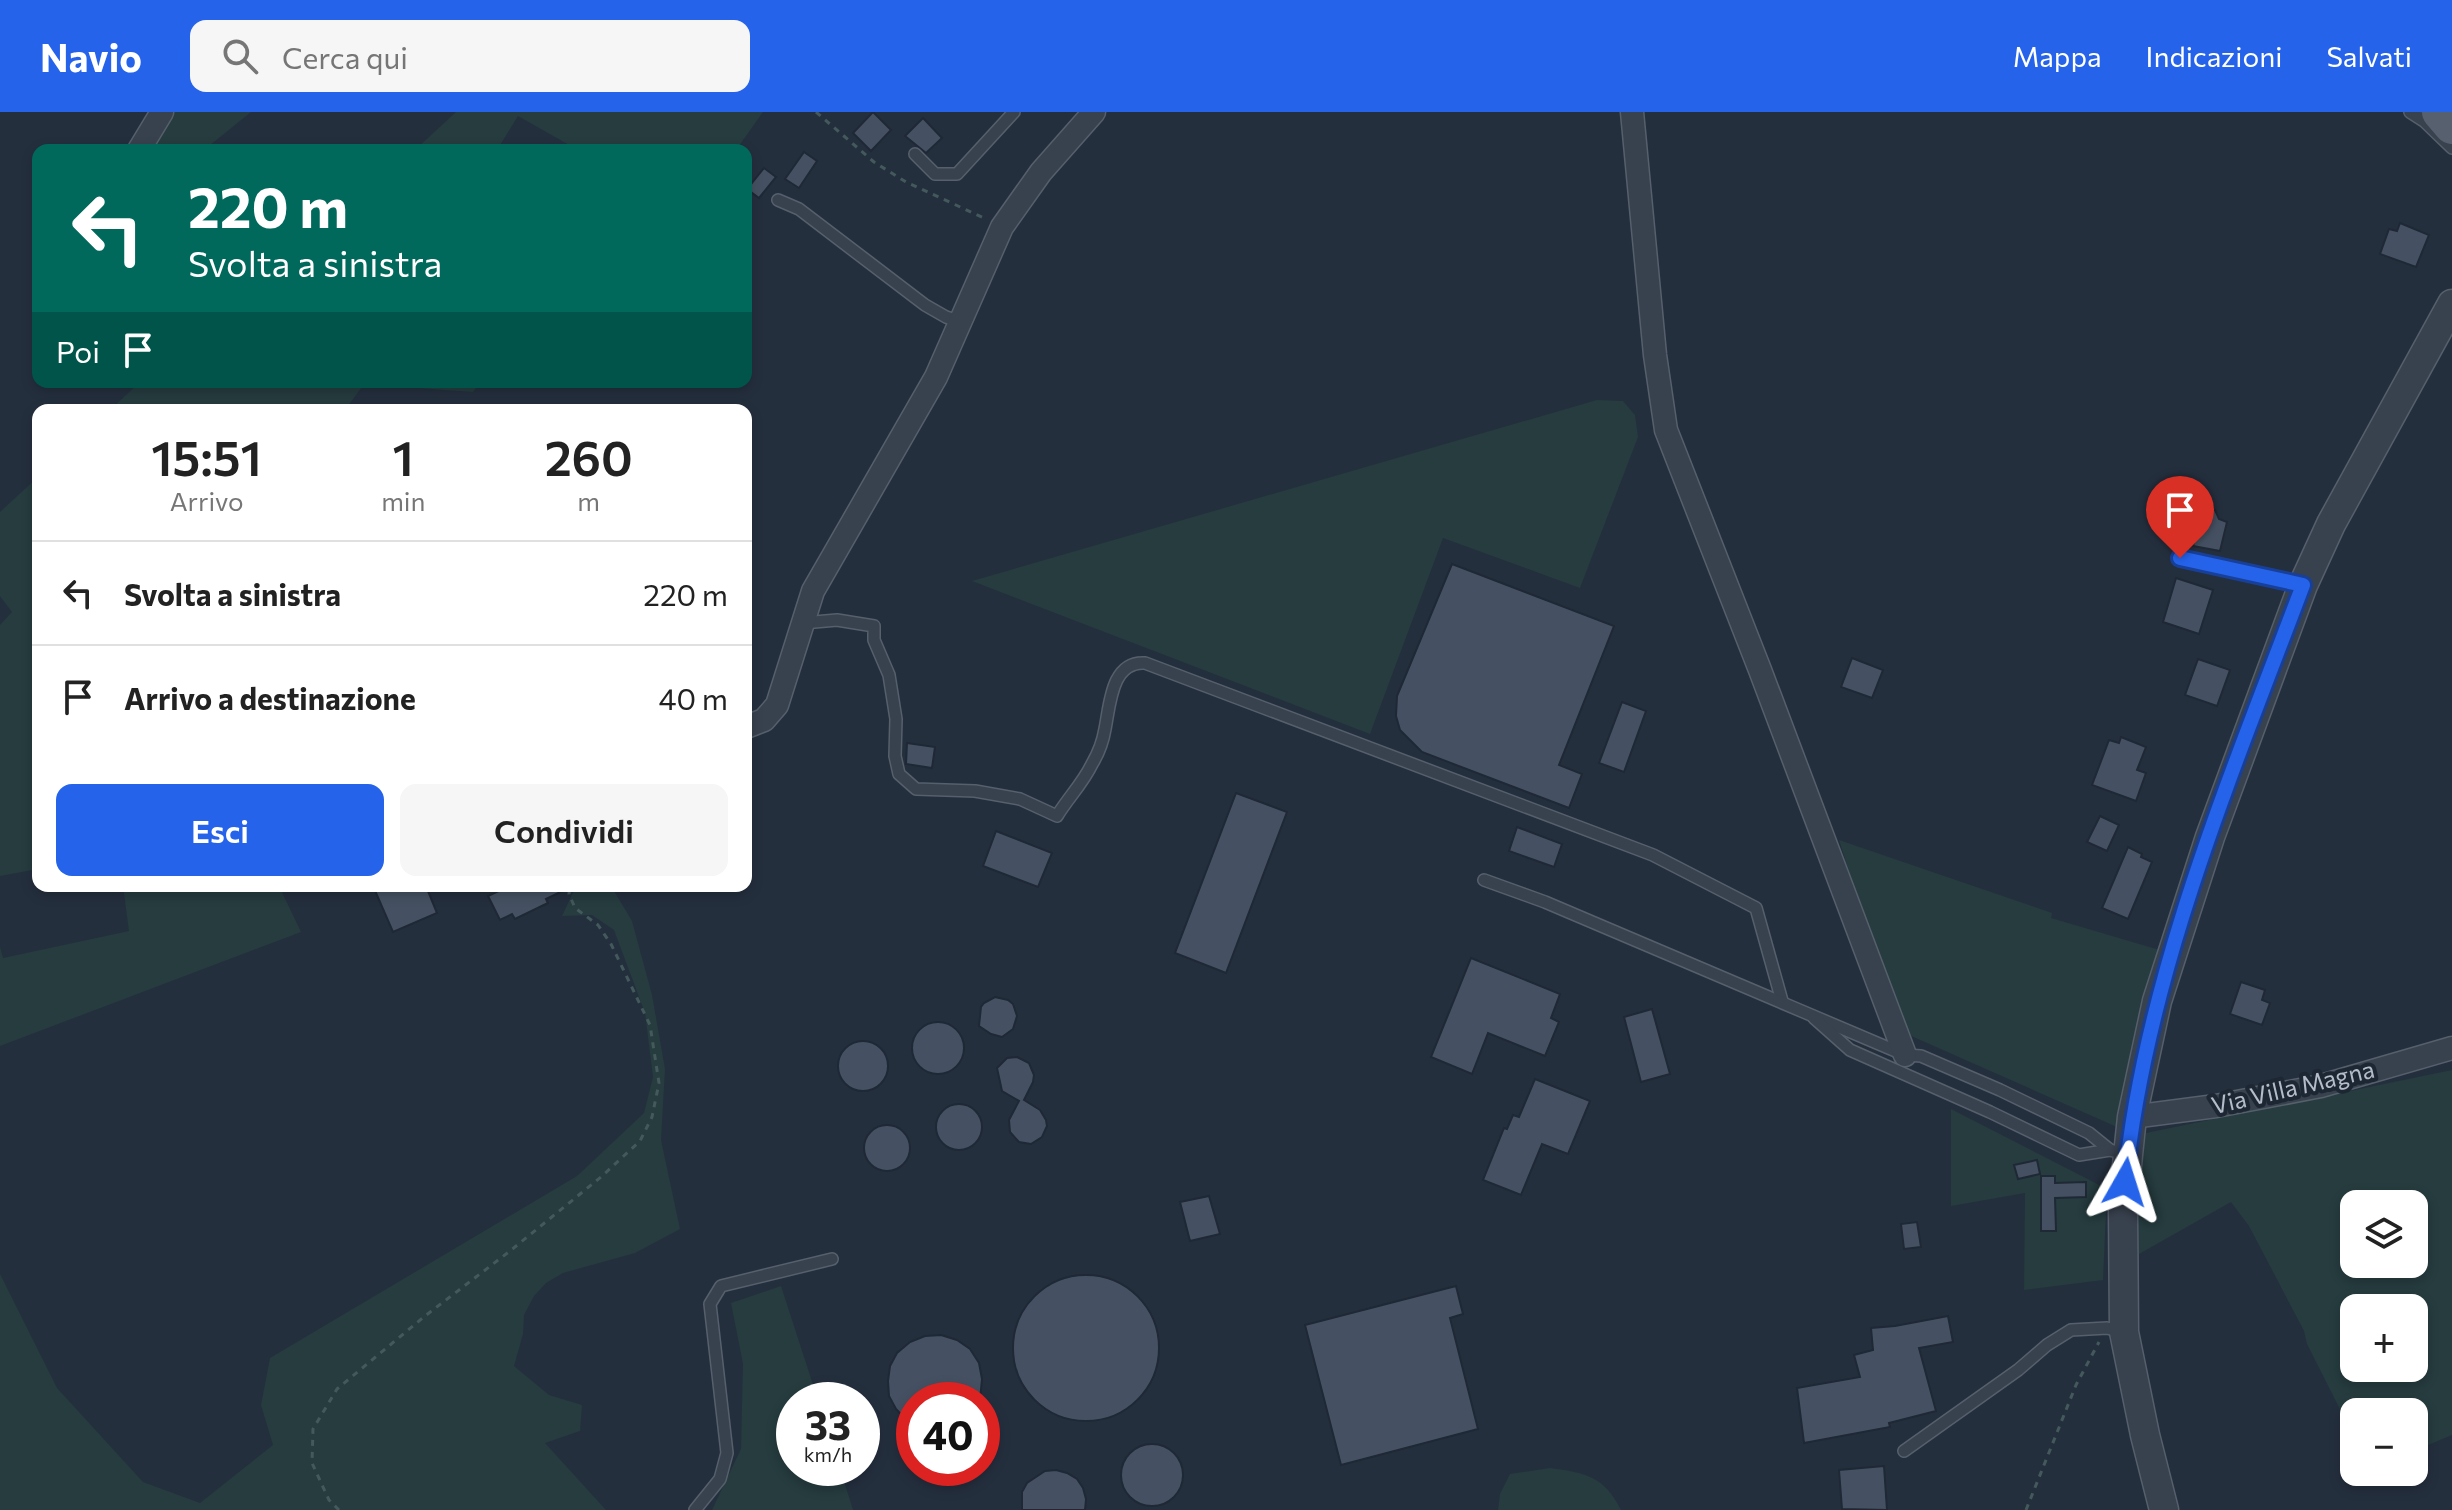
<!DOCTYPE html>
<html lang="it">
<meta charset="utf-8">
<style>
body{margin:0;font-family:Commissioner,sans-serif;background:#f6f6f6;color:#222;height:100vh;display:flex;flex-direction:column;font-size:30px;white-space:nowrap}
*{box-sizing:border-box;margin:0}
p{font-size:26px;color:#767676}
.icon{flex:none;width:44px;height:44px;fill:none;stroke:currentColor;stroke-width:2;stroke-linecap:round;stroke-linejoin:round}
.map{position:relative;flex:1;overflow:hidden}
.details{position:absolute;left:32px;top:292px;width:720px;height:488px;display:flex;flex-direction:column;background:#fff;border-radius:16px;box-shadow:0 4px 12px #0003}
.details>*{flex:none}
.hud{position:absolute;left:32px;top:32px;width:720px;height:244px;border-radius:16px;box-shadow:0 4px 12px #0003;background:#00695c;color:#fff;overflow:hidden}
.controls{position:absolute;left:2340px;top:1078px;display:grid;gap:16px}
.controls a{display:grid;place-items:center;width:88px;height:88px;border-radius:16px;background:#fff;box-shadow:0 4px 12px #0003;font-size:40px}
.speed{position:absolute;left:776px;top:1270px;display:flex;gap:16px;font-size:40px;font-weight:700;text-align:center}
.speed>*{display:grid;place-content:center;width:104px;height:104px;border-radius:50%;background:#fff;box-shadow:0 4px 12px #0003;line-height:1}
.speed small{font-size:20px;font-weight:400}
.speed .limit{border:12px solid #d22;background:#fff;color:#111}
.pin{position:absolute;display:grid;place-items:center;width:68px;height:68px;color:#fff;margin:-82px -34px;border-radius:50% 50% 50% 0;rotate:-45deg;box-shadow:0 0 8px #0007}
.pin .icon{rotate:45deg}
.me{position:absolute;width:88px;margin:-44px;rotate:6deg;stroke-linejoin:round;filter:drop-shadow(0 0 6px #0008)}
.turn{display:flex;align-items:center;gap:28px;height:168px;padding:0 24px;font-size:36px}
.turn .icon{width:104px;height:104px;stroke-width:2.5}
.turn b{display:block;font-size:56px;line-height:68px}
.then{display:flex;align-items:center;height:76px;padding:0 24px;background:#0003;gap:16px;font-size:30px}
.eta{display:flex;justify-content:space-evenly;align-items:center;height:136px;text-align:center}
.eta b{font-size:48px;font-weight:600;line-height:56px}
.primary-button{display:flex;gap:16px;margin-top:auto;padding:16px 24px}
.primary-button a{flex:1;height:92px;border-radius:16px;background:#2563eb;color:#fff;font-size:32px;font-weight:600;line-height:92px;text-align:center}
.primary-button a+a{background:#f6f6f6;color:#222}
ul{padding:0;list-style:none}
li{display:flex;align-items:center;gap:24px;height:104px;padding:0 24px;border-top:2px solid #e0e0e0}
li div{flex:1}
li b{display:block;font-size:30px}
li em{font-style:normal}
header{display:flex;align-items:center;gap:48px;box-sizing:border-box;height:112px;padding:0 40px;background:#2563eb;color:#fff}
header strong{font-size:38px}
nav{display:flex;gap:44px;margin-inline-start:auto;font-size:28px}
.search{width:560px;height:72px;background:#f6f6f6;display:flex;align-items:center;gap:20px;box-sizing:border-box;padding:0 28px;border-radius:16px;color:#767676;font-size:30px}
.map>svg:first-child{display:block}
</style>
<header>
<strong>Navio</strong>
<div class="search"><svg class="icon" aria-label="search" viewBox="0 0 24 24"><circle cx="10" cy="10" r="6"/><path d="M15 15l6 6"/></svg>Cerca qui</div>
<nav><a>Mappa</a><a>Indicazioni</a><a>Salvati</a></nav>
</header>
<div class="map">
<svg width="2452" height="1398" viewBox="0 0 2452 1398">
<rect width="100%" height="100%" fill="#242f3e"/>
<g fill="#263c3f" fill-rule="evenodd">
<path d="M170 0H251L204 38H146Z"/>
<path d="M456 0H763L736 38H578L518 4 497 38H415Z"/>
<path d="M140 270H480L473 280 364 272 345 298H110Z"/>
<path d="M1597 288 1623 289 1635 303 1638 325 1580 476 1443 426 1370 622 972 469Z"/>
<path d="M38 365V757L0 764V513L12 500 0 484V400Z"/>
<path d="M1839 728 2035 795 2052 801 2051 806 2163 839C2144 898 2125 954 2117 1015L1900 919Z"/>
<path d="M123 774H279L301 820 0 934V835L3 846 129 819Z"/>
<path d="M576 774H611L632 809 652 883 665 957 661 1028 680 1117 635 1141 563 1161 546 1171 534 1184 524 1203 523 1222 514 1254 549 1283 582 1293 580 1319 545 1331 606 1398H0V1162L57 1276 143 1370 200 1391 273 1333 261 1293 270 1246 577 1064 644 1001 653 965 645 901 614 818 592 803 562 804Z"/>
<path d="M2452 958V1323L2414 1339V1300H2354V1325L2307 1232 2304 1219 2249 1114 2231 1090 2139 1142C2138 1101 2140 1061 2146 1021ZM2354 1092H2414V1152H2354ZM2354 1196H2414V1256H2354Z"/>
<path d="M1951 997 2107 1077 2103 1168 2024 1178 2025 1081 1951 1094Z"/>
<path d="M781 1174 818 1288H794V1356H840L853 1398H712L741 1337 743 1252 731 1191Z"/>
<path d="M1550 1356C1586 1361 1604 1364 1621 1398H1498L1500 1382 1510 1362Z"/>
</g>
<g fill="#455162" stroke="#1f2835" stroke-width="2">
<path d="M873 0 891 18 871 39 853 21Z"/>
<path d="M923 6 942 26 926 41 905 24Z"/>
<path d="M804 40 817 49 799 76 785 67Z"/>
<path d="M764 56 776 65 759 86 747 77Z"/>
<path d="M2400 111 2429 123 2416 155 2380 142 2389 117 2397 119Z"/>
<path d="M2205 397 2215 398 2219 407 2227 410 2220 439 2193 434 2201 401Z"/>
<path d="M1452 452 1614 514 1559 653 1582 662 1569 696 1422 640 1400 618 1396 604 1397 584Z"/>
<path d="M2176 466 2213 478 2199 522 2163 510Z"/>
<path d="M1852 546 1883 558 1872 586 1841 575Z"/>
<path d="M2198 547 2230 558 2217 594 2185 583Z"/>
<path d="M1622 590 1646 599 1624 660 1599 651Z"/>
<path d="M2121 625 2146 635 2137 658 2146 661 2136 689 2092 673 2109 628 2119 631Z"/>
<path d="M907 631 935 635 932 656 906 652Z"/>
<path d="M1236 681 1287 700 1226 861 1175 841Z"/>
<path d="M2100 704 2119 713 2107 739 2087 730Z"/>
<path d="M1517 715 1562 732 1554 755 1509 739Z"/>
<path d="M996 719 1052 741 1038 775 983 754Z"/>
<path d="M2128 735 2142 742 2141 745 2152 750 2128 807 2102 796Z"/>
<path d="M373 774H426L437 801 393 820Z"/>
<path d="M509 774H573L546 787 548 791 515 807 512 802 500 808 488 784Z"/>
<path d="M1471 846 1560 882 1551 906 1559 910 1545 944 1488 921 1472 962 1431 945Z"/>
<path d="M2241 870 2265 878 2262 888 2270 891 2262 913 2230 902Z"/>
<path d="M995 885 1008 888 1013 892 1017 904 1013 917 1002 925 991 922 979 914 981 895 984 891Z"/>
<path d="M1652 897 1670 962 1641 970 1624 905Z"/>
<circle cx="938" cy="936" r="26"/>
<circle cx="863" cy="954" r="25"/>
<path d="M1017 945 1029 951 1034 963 1033 970 1024 988 1040 998 1046 1008 1047 1014 1042 1025 1031 1032 1019 1030 1010 1020 1009 1008 1019 989 1002 979 997 956 1007 946Z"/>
<path d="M1535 967 1590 989 1568 1042 1542 1032 1521 1083 1483 1068 1504 1016 1507 1017 1513 1003 1519 1005Z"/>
<circle cx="959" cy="1015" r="23"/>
<circle cx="887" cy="1036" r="23"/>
<path d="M2037 1048 2040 1062 2018 1067 2014 1053Z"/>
<path d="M2041 1064H2055V1071L2086 1070V1085L2055 1086 2056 1119H2041Z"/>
<path d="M1209 1084 1220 1122 1190 1129 1180 1090Z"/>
<path d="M1917 1110 1921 1135 1904 1137 1901 1112Z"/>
<circle cx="1086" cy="1236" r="73"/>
<path d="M1456 1174 1463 1202 1450 1206 1478 1317 1341 1353 1305 1213Z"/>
<path d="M1948 1204 1953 1230 1919 1236 1936 1299 1889 1311 1890 1315 1804 1331 1797 1276 1860 1265 1854 1243 1873 1238 1871 1216 1895 1214Z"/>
<path d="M941 1223 957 1228 970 1237 979 1251 982 1267 980 1288H914V1316L896 1297 889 1284 888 1269 890 1254 897 1241 910 1230 925 1224Z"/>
<circle cx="1152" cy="1363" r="31"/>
<path d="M1884 1354 1887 1398 1842 1397 1839 1358Z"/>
<path d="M1056 1358 1067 1361 1077 1367 1083 1376 1086 1387 1085 1398H1022V1380L1027 1371 1045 1359Z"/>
</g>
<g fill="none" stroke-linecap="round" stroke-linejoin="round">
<defs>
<g id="service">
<path d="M2410 0 2424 9 2452 36"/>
<path d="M915 42 935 62H957L1014 0"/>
<path d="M778 88 799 97 925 193 946 205 961 210"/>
<path d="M2187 407 2180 446 2303 473"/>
<path d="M803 511 837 508 874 514V528L889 563 896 607 895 644 899 662 916 677 975 679 1020 687 1057 704C1068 686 1083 671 1092 652 1098 642 1103 629 1105 617 1110 593 1111 549 1145 551L1653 743 1756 796 1782 889"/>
<path d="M1484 768 1545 790 1905 943 1921 944 2000 978 2089 1021 2110 1038 2128 1043"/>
<path d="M1814 906 1850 938 1990 1000 2079 1043 2110 1038"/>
<path d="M1904 1339 2018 1258 2047 1233 2071 1218 2107 1216 2123 1220"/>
<path d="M695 1398 720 1367 727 1341 710 1192 721 1174 832 1147"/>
</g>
<g id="minor">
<path d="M1632 0 1655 243 1666 318 1760 558 1905 943"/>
<path d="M139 38 162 0"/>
<path d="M746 615 764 608 777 593 813 479 936 265 1002 115 1041 60 1094 0"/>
<path d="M2132 1005 2216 994 2321 974 2452 936"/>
</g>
<path id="tertiary" d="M2164 1398 2145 1323 2124 1220 2123 1096 2128 1043 2132 1005 2157 889 2210 725 2303 473 2331 412 2452 192"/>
<path id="primary" d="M2440 0 2452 14"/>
</defs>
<use href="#service" stroke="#565f6c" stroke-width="14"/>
<use href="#minor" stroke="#565f6c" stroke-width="25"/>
<use href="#tertiary" stroke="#565f6c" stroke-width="31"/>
<use href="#primary" stroke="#414a57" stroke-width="39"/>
<g stroke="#44595c" stroke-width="3" stroke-dasharray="6 6" stroke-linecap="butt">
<path d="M816 0 874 50 906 70 984 106"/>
<path d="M339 1398 329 1388 312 1351 313 1317 337 1277 425 1204 510 1139 601 1065 640 1029 652 1005 659 971 650 913 611 832 598 813 575 796 569 782 570 774"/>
<path d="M2026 1398 2076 1273 2099 1230"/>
</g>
<use href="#service" stroke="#38414e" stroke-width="11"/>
<use href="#minor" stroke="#38414e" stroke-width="22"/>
<use href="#tertiary" stroke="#38414e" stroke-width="28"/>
<use href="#primary" stroke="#56606e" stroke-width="36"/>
</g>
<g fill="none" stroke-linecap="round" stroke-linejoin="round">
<defs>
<path id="route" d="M2125 1070C2145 866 2231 664 2303 473L2180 446"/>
</defs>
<use href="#route" stroke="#184099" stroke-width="20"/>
<use href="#route" stroke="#2563eb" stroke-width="14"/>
</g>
<g text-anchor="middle" stroke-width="8" stroke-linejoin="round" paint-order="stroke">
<g font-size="24" fill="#b4bcc9" stroke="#1d2633">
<text transform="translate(2293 976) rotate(-13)" y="8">Via Villa Magna</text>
</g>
</g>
</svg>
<div class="controls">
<a><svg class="icon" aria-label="layers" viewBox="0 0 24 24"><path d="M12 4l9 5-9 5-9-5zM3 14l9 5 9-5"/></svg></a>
<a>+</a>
<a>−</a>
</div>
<div class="speed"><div>33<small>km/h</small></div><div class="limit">40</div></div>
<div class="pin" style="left:2180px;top:446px;background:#d93025"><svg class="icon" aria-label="arrive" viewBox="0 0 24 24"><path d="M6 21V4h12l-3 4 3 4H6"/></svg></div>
<svg class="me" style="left:2125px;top:1070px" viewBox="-20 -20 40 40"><path d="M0-17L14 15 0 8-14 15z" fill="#2563eb" stroke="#fff" stroke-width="4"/></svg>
<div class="hud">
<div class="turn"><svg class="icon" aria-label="left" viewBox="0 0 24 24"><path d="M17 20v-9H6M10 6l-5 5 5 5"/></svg><div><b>220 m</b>Svolta a sinistra</div></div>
<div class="then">Poi<svg class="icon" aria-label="arrive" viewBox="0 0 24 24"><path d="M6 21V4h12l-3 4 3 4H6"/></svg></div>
</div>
<section class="details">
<div class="eta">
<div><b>15:51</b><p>Arrivo</p></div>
<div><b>1</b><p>min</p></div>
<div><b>260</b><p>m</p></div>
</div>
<ul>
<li><svg class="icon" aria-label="left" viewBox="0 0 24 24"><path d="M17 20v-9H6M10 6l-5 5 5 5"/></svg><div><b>Svolta a sinistra</b></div><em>220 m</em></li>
<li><svg class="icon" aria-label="arrive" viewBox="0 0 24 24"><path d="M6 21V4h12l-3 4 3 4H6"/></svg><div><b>Arrivo a destinazione</b></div><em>40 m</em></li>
</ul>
<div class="primary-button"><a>Esci</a><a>Condividi</a></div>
</section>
</div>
